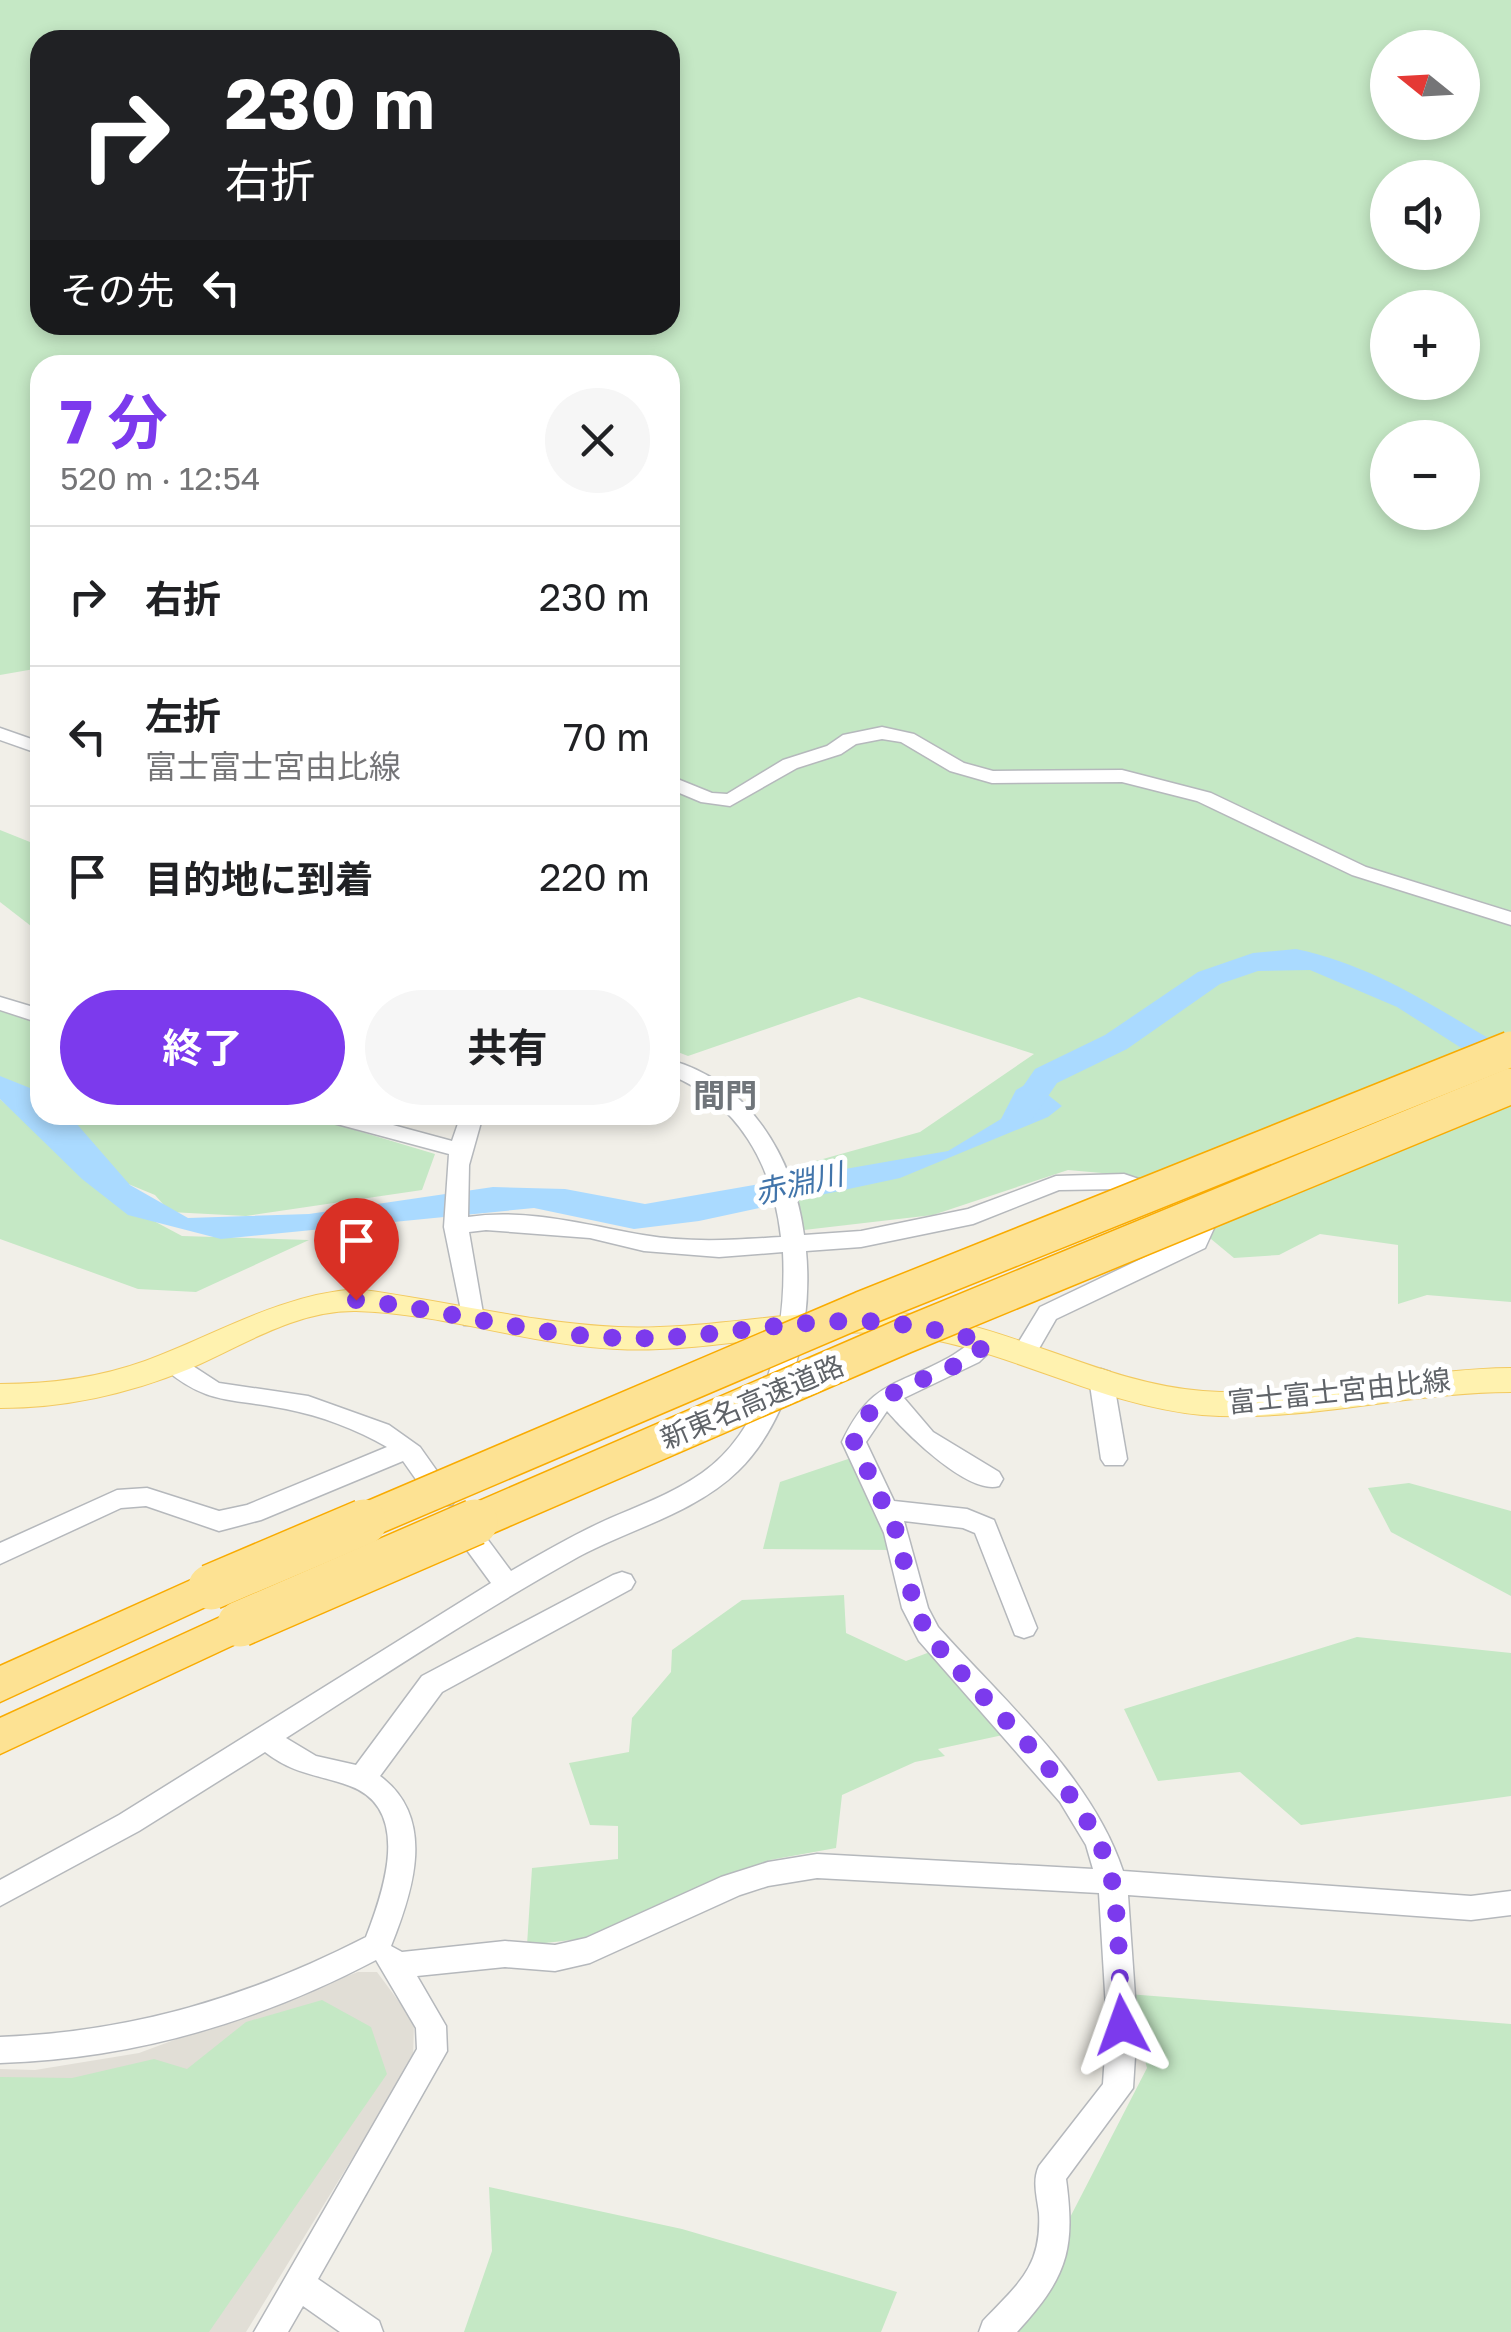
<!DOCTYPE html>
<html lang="ja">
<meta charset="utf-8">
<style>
body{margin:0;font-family:"Golos Text","Noto Sans JP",sans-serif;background:#f6f6f6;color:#202124;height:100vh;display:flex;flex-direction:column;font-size:38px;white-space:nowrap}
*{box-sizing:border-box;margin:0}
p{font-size:32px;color:#757577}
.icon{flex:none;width:55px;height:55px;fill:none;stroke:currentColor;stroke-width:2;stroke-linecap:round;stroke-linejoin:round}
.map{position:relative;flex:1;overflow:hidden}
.drawer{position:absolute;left:30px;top:355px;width:650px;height:770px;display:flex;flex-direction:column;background:#fff;border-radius:30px;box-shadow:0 5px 15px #0003}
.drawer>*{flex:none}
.guide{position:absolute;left:30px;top:30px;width:650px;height:305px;border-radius:30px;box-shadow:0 5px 15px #0003;background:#202124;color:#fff;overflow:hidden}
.needle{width:65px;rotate:288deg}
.fabs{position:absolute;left:1370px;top:30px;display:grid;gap:20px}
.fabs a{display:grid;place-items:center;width:110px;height:110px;border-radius:50%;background:#fff;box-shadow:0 5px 15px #0003;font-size:50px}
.pin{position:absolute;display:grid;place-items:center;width:85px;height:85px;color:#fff;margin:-102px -42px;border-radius:50% 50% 50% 0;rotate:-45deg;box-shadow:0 0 10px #0007}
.pin .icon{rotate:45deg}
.me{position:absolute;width:110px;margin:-55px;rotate:356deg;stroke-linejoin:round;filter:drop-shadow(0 0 8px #0008)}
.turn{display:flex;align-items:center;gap:35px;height:210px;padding:0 30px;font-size:45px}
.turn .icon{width:130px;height:130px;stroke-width:2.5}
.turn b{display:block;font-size:70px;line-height:85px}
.then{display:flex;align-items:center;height:95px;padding:0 30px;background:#0003;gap:20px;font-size:38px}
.round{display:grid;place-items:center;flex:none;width:105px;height:105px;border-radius:52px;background:#f6f6f6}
.headline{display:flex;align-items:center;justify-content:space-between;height:170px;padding:0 30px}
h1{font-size:60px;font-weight:700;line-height:75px;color:#7c3aed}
.action{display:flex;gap:20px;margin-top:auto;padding:20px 30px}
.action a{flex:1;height:115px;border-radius:60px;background:#7c3aed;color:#fff;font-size:40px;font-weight:700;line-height:115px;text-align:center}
.action a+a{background:#f6f6f6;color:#202124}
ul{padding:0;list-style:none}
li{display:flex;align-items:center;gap:30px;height:140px;padding:0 30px;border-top:2px solid #e0e0e0}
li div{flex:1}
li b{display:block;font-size:38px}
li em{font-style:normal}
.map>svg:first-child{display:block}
</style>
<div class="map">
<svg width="1511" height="2332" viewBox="0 0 1511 2332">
<rect width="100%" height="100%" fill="#f1efe8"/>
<path fill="#e1ded6" d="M358 1972H377L414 2022 413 2059 246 2332H0V2069L35 2070 139 2053Z"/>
<g fill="#c5e8c5" fill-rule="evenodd">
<path d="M0 0H1511V1302L1427 1295 1398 1304V1245L1320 1234 1279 1255 1234 1258 1135 1176 1068 1170 933 1215 804 1230 787 1169 920 1132 1034 1054 859 997 688 1056 670 1049V365H40V668L0 675ZM40 40H670V325H40ZM1388 48H1462V122H1388ZM1388 178H1462V252H1388ZM1388 308H1462V382H1388ZM1388 438H1462V512H1388Z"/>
<path d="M0 830 40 846V933L0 902Z"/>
<path d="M40 1000V1100L0 1080V1002L33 1006Z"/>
<path d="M0 1099 109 1197 182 1236 309 1240 196 1292 138 1289 0 1239Z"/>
<path d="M57 1115H305L435 1154 422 1190 246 1216 170 1212 155 1195 121 1181Z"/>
<path d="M851 1458 896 1550 763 1549 780 1482Z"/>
<path d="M1409 1483 1511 1511V1596L1391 1532 1368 1488Z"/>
<path d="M844 1595 846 1633 906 1661 930 1652 1003 1735 938 1749 945 1756 915 1762 842 1795 836 1848 770 1860 599 1937 527 1945 532 1868 618 1859V1826L590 1825 569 1763 629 1752 632 1718 671 1672 672 1650 742 1600Z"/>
<path d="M1357 1637 1511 1653V1796L1301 1825 1240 1772 1158 1781 1124 1709Z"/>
<path d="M1128 1994 1511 2024V2332H1011L1147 2068Z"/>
<path d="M322 2000 371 2027 387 2074 209 2332H0V2077L72 2078 154 2059 187 2069 246 2022Z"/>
<path d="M489 2187 682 2229 897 2292 881 2332H464L492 2251Z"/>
</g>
<path fill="#aadaff" d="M1046 1073 1043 1091 1062 1106 1048 1117 900 1178 699 1221 634 1229 534 1208 221 1239 128 1215 82 1179 0 1099V1076L40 1092V1115H69L130 1185 188 1218 309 1214 493 1187 565 1189 645 1204 948 1151 1001 1119 1016 1090Z"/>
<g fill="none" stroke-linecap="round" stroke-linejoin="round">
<path fill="#aadaff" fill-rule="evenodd" d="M1296 949C1380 967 1439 1011 1511 1051V1071L1488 1065 1397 1007 1310 970 1258 971 1220 984 1127 1049 1057 1083 1031 1121H1009L1004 1114 1035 1069 1105 1035 1198 972 1253 953Z"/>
<defs>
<g id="minor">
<path d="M882 727 914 734 964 763 993 771 1122 770 1211 793 1366 867 1511 912V925L1352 875 1197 801 1122 782 992 783 950 771 901 742 882 739 856 744 841 754 797 768 730 806 701 802 670 789V776L712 793 727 794 783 760 827 746 843 735Z"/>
<path d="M0 728 40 742V754L0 740Z"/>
<path d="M0 997 40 1009V1023L0 1010Z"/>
<path d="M670 1060C748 1081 794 1157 804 1235L861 1231 968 1209 1056 1176 1124 1174 1198 1199 1215 1226 1205 1248 1056 1319 1033 1359H1015L1012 1353 1040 1307 1187 1237 1191 1226 1182 1209 1122 1189 1059 1190 973 1224 861 1247 806 1251C813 1323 792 1418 738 1471 695 1513 630 1529 578 1557 478 1613 382 1676 286 1738L316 1756 356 1765 422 1676 613 1575 622 1572 631 1575 635 1582 631 1589 442 1692 380 1776C437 1818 413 1891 391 1946L402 1952 505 1941 555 1945 586 1938 721 1877 768 1862 817 1854 1093 1869 1086 1845 1060 1802 919 1641 902 1608 884 1533 842 1442C871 1381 895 1387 948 1358 962 1351 973 1338 988 1334L996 1336 1000 1342 979 1362 904 1398 933 1432 999 1472 1003 1479 999 1486C968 1495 906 1433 887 1411L866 1442 894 1501 967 1509 994 1520 1037 1628 1033 1635 1024 1638 1015 1635 975 1533 963 1528 904 1521 928 1608 938 1627C1003 1700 1092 1777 1123 1871L1471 1896 1511 1891V1915L1471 1920 1128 1895 1137 2025 1133 2088 1066 2179C1076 2252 1066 2278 1017 2332H979L983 2321C1018 2284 1042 2267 1039 2213 1037 2196 1032 2181 1039 2166L1103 2084 1107 2025 1099 1893 817 1878 768 1886 740 1895 590 1963 555 1971 505 1967 417 1976 446 2026 447 2051 318 2279 379 2321 383 2332H340L303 2306 288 2332H254L417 2049 416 2028 376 1960C258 2022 134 2059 0 2063V2037C132 2032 249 1997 366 1937 383 1893 413 1809 350 1786 317 1774 295 1775 265 1752L139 1831 0 1906V1880L119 1815 491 1583 453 1531 449 1524 453 1517H471L511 1571C542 1553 573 1535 606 1520 638 1506 672 1494 702 1473 768 1427 787 1328 783 1252L719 1257 644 1251 590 1238 486 1230 469 1232 484 1319 480 1325H464L444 1227 449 1154 322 1120 319 1115H356L452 1141 461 1115H483L469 1165 468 1217C526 1208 586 1225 643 1235 689 1243 735 1240 781 1237 773 1165 738 1102 670 1075Z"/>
<path d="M173 1353 219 1383 308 1396 389 1425 420 1447 456 1498 452 1505H434L403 1461 261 1520 219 1531 146 1506 121 1508 0 1564V1543L117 1490 147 1488 219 1511 247 1505 387 1447C356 1429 321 1416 286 1409 235 1398 207 1406 164 1368L161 1362 164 1356Z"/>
<path d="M1101 1369 1110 1372 1113 1378 1127 1459 1123 1465H1105L1101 1459 1089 1378 1092 1372Z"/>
</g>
<path id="major" d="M356 1289C443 1300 530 1323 618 1327 716 1331 813 1303 911 1314 1012 1325 1101 1383 1203 1391 1305 1399 1408 1369 1511 1368V1392C1408 1392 1305 1423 1202 1415 1103 1406 1016 1353 918 1337 819 1321 717 1354 617 1349 529 1345 443 1313 356 1311 296 1310 242 1346 189 1369 128 1394 65 1408 0 1408V1384C50 1384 98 1378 145 1361 216 1335 278 1295 356 1289Z"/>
<g id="highway">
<path d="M211 1571 225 1576 231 1587 225 1598 0 1702V1666Z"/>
<path d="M240 1608 255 1613 261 1624 255 1635 0 1754V1718Z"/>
</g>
</defs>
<use href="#minor" stroke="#b5b8bc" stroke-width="3"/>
<use href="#major" stroke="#f2c960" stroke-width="2"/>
<use href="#highway" stroke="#f9ab00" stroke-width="3"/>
<use href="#minor" fill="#fff" fill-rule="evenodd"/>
<use href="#major" fill="#fff2af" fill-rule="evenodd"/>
<use href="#highway" fill="#fde293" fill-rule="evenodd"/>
<defs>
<g id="highway-bridge-far1">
<path d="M358 1524 862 1309 1511 1049"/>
<path d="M470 1524 904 1336 1511 1086"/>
</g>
<g id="highway-bridge">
<path d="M211 1587 364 1522"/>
<path d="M240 1624 475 1522"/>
</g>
</defs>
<use href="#highway-bridge-far1" stroke="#f9ab00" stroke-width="38" stroke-linecap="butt"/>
<use href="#highway-bridge" stroke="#f9ab00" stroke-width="48" stroke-linecap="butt"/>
<use href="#highway-bridge-far1" stroke="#fde293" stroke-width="35"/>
<use href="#highway-bridge" stroke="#fde293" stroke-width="45"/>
</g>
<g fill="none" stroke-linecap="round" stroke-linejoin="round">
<path stroke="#7c3aed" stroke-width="18" stroke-dasharray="0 32.4" d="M356 1300C444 1309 530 1335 619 1338 701 1341 780 1320 861 1321 905 1322 946 1332 988 1342 945 1387 877 1373 854 1442L897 1533 915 1608 928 1634C984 1707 1098 1795 1113 1886 1120 1931 1119 1980 1122 2025"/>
</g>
<g text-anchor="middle" stroke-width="10" stroke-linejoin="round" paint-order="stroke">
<g font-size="28" fill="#5f6368" stroke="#fff">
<text transform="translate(1339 1391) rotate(-6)" y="10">富士富士宮由比線</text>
<text transform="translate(752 1402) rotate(-23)" y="10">新東名高速道路</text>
</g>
<g font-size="30" font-style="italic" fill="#4174aa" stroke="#fff">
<text transform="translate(799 1184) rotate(-13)" y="10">赤淵川</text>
</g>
<g font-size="32" font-weight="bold" fill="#70757a" stroke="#fff">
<text x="725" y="1107">間門</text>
</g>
</g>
</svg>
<div class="fabs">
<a><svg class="needle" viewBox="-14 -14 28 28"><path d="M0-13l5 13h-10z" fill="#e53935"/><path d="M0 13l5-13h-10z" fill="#757577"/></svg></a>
<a><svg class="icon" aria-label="sound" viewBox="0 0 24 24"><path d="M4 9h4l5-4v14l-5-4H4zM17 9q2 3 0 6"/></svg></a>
<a>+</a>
<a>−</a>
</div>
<div class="pin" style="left:356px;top:1300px;background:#d93025"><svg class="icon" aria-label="arrive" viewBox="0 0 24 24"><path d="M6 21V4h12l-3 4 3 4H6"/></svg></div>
<svg class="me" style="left:1122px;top:2025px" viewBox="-20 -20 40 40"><path d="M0-17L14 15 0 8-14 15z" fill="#7c3aed" stroke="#fff" stroke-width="4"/></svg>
<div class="guide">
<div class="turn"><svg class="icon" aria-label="right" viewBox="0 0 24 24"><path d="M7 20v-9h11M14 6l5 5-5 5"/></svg><div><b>230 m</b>右折</div></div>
<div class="then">その先<svg class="icon" aria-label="left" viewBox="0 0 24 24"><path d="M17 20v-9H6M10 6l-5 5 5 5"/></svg></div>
</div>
<section class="drawer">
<div class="headline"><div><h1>7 分</h1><p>520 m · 12:54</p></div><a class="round"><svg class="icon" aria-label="close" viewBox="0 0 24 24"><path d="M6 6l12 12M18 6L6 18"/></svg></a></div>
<ul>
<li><svg class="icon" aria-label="right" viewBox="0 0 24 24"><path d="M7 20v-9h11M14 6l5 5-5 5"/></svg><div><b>右折</b></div><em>230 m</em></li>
<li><svg class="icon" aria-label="left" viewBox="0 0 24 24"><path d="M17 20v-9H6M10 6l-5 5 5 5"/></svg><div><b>左折</b><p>富士富士宮由比線</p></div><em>70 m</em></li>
<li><svg class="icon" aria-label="arrive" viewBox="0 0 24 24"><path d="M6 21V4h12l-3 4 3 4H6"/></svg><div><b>目的地に到着</b></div><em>220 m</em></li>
</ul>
<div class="action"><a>終了</a><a>共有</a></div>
</section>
</div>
